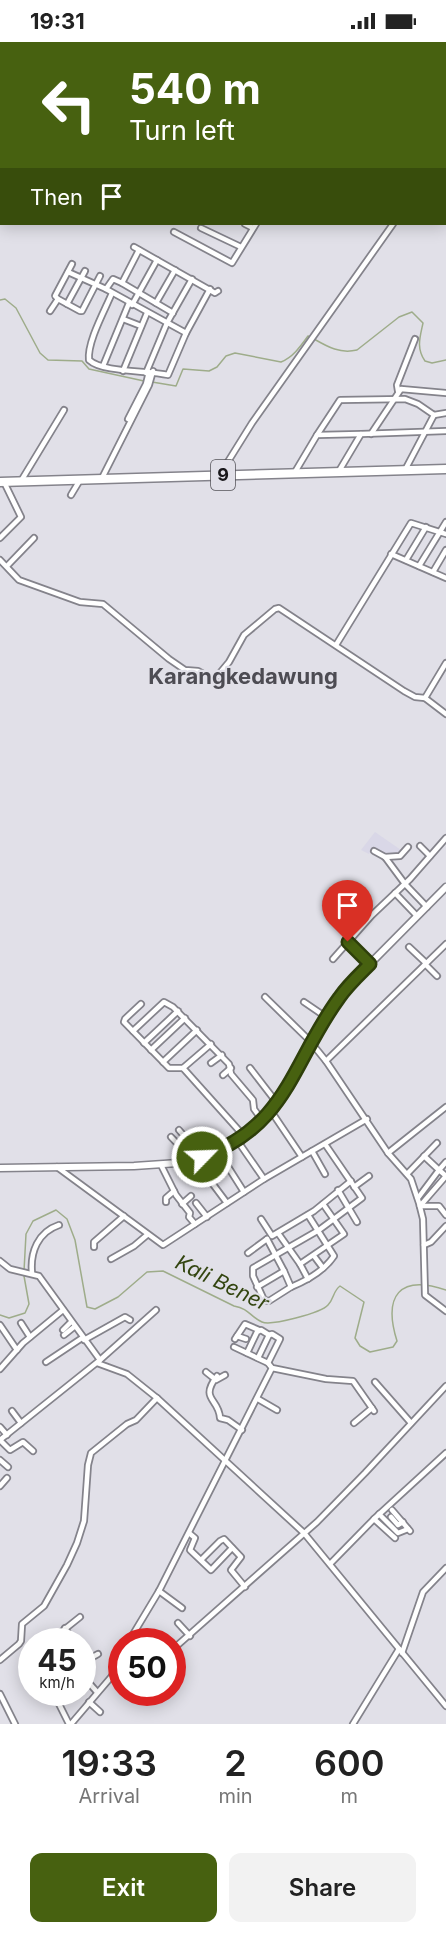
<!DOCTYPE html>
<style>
body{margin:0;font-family:Inter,sans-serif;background:#f2f2f2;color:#222;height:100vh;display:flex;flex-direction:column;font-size:22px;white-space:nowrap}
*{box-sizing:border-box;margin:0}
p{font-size:20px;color:#767676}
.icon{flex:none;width:33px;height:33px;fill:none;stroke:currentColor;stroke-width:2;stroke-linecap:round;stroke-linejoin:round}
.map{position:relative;height:1682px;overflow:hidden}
.details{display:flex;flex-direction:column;background:#fff;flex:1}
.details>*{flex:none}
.guide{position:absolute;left:0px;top:0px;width:447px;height:183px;box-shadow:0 3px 15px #0003;background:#476110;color:#fff;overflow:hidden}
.speed{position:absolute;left:18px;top:1586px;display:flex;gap:12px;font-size:30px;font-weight:700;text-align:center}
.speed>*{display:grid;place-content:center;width:78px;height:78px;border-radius:50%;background:#fff;box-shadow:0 3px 15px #0003;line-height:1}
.speed small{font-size:15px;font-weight:400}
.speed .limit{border:9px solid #d22;background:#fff;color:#111}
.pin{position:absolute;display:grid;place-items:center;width:51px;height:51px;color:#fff;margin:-62px -26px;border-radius:50% 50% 50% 0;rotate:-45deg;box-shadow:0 0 6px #0007}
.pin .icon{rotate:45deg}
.me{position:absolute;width:66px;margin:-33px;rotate:66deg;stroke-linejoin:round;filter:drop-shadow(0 0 4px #0008)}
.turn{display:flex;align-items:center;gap:21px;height:126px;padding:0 30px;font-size:27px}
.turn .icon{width:78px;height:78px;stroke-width:2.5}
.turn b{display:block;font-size:42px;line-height:51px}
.then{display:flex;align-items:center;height:57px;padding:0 30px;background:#0003;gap:12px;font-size:22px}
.eta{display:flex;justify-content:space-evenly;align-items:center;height:102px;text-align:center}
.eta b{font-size:36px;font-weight:600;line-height:42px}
.action{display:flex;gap:12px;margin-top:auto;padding:12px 30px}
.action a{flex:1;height:69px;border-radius:12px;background:#476110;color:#fff;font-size:24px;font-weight:600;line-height:69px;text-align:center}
.action a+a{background:#f2f2f2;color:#222}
.status{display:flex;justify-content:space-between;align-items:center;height:42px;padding:0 30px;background:#fff;direction:ltr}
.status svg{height:16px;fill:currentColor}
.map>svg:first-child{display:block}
</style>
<div class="status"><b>19:31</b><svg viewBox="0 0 49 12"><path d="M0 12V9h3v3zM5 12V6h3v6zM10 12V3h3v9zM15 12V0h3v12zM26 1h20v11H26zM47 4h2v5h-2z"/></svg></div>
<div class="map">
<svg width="446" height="1682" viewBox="0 0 446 1682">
<rect width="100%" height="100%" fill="#e1e0e8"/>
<path fill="#d9d7e7" d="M375 790 401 808 396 813 381 812 372 807 369 812 361 808Z"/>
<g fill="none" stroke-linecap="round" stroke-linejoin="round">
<g stroke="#9eac8a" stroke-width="1.5">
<path d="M0 258 5 257 16 266 40 311 48 318 82 319 89 327 144 339"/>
<path d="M314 297C328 305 340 312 357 308L399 275 412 270 423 281C420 295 416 306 425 319L432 321 446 318"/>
<path d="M152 340 176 344 183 327 209 329 217 325 226 314 235 311 281 320C293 315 300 305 308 294L310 295"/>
<path d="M24 1229 26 1192 33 1179 56 1168 67 1177 75 1198 87 1265 95 1267 118 1255 147 1230 163 1229 234 1264C250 1267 249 1274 262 1280 271 1284 321 1271 328 1263 334 1257 333 1249 340 1244L364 1260 355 1296 360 1304 370 1310 393 1305 397 1299C383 1254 399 1232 446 1248"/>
<path d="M0 1273 9 1276 25 1271 29 1262 24 1234"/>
</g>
<path stroke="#9eac8a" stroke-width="6" d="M0 41 2 40"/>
<defs>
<g id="minor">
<path d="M247 0 249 2"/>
<path d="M366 0 368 2"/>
<path d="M275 2 276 0"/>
<path d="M308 2 309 0"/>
<path d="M406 2 407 0"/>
<path d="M0 72H2"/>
<path d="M446 153V154"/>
<path d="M245 182 253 186"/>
<path d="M201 186 241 205"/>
<path d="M174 190 232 221 256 182"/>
<path d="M134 205 215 251 218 249"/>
<path d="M139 208 122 241 113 237 106 247 186 291"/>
<path d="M72 222 55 254 58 257 80 269H82L100 234"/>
<path d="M68 230 106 247"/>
<path d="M122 241 173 271"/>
<path d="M112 251C105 268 87 300 89 318 103 331 149 328 168 333L186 291 210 247"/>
<path d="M156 261 175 228"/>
<path d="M67 262 85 229"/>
<path d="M132 263 157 218"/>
<path d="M50 269 58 257"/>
<path d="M123 277 141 284"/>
<path d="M103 324 129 261"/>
<path d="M123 329 147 271"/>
<path d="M146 331 167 281 192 237"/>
<path d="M398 349 397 343 415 297"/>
<path d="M128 377 146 342 149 330"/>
<path d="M371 392 401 347 446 351"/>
<path d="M317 393 340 358 405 357 418 362 434 373 446 371"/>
<path d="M405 428 434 373"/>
<path d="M339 429 361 392 446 389"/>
<path d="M295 430 317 393 361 392"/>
<path d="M219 434 252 381 393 182"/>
<path d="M102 436 149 343 153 329"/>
<path d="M21 439 64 368"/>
<path d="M71 453 80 438"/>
<path d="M0 496 21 475 4 440"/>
<path d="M391 512 446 536"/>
<path d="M0 518 19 538 80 560 103 562 169 617 185 628 198 629 214 638 229 620 244 593 275 567 279 566 404 649 415 655 425 656 446 672"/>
<path d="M406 518 426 485"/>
<path d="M7 524 34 496"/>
<path d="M419 524 446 480"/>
<path d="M433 530 446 508"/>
<path d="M336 603 411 481 446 492"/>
<path d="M425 656 446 621"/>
<path d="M420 804 430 814"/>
<path d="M374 809 385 815 405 842 427 865"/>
<path d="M385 815 400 814 408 805"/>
<path d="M395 851 417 874"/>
<path d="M348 900 370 922"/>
<path d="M409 905 426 921"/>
<path d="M333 917 372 873 410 837 446 796"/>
<path d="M425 922 437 934"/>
<path d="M265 955 309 998 326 1019 388 1111 411 1137 419 1161 423 1177 425 1253 446 1269"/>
<path d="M304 960 326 975"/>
<path d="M141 962 125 977 124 980 169 1026H183L243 1093"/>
<path d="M133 989 164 960 173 965 229 1022 231 1032 253 1058 254 1067 262 1078"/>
<path d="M144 1001 178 969"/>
<path d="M151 1008 185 976"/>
<path d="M326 1019 446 902"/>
<path d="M163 1020 197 988"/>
<path d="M211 1021 222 1013"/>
<path d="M183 1026 211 1002"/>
<path d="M250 1026 277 1061"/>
<path d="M223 1033 231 1026"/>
<path d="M271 1069 302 1115"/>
<path d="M179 1088 202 1115"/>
<path d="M171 1095 193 1118"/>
<path d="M237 1098 264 1137"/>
<path d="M218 1109 244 1150"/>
<path d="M312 1109 325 1132"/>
<path d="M388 1111 446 1065"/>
<path d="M424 1114 439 1128 446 1120"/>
<path d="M161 1123 176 1153 190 1171 189 1175 195 1182"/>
<path d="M57 1125 163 1203 264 1137 367 1077"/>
<path d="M407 1132 437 1101"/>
<path d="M209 1137 227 1161"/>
<path d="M354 1145 369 1134"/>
<path d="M338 1148 357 1180"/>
<path d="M418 1156 439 1128 446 1134"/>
<path d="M166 1160V1156L174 1149"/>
<path d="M196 1161 207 1175"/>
<path d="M182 1162 191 1154"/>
<path d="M420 1164 446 1134"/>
<path d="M420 1164H439L446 1173"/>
<path d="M261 1177 272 1194 314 1169 351 1139"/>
<path d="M278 1191 300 1222 344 1192 323 1162"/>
<path d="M424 1203 431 1200 446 1184"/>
<path d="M94 1205V1200L124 1174"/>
<path d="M248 1211 267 1197"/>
<path d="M314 1214 323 1226"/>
<path d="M111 1217 134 1204 147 1193"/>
<path d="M0 1219 10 1227 39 1234 100 1318 0 1398"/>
<path d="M300 1222 308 1237"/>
<path d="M284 1229 291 1245 269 1259 264 1258 253 1234V1226L319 1188 362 1156 325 1102"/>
<path d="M32 1231C30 1210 38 1190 59 1183"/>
<path d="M257 1245 284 1229 267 1197"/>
<path d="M291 1245C308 1238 324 1229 334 1214L308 1173"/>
<path d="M21 1281 30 1295"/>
<path d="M0 1283 17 1308"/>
<path d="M63 1288 71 1280"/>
<path d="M64 1293 74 1285"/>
<path d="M237 1294 246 1297"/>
<path d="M235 1297 245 1282 259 1288"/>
<path d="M84 1298 125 1275 130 1278"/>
<path d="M234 1305 268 1321 272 1326 326 1337 353 1339 374 1369"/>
<path d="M247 1311 257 1290 261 1288 269 1293 258 1316"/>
<path d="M100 1318 156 1268"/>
<path d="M46 1320 82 1296"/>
<path d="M97 1321 127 1332 157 1356 304 1491 446 1664"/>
<path d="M268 1321 280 1297 272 1292 269 1293"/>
<path d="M0 1327 23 1301 63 1268"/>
<path d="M206 1330 216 1338 225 1333"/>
<path d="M217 1334C199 1358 219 1356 220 1376L228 1378 242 1388"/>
<path d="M375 1340 411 1381"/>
<path d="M258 1357 277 1368"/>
<path d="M12 1369 21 1381"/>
<path d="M354 1381 372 1366"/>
<path d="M0 1385 7 1393"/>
<path d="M0 1398 10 1408 23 1400 33 1409"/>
<path d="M0 1418 8 1425"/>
<path d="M0 1444 7 1436"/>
<path d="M392 1468 410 1489"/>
<path d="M379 1472 398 1491 408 1487"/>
<path d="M391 1475 398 1483 403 1480"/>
<path d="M374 1477 395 1496"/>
<path d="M189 1491 195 1496 190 1508 211 1528 232 1506"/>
<path d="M201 1518 220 1499 224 1497 241 1515 231 1528 245 1545"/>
<path d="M330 1522 374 1477 446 1411"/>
<path d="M159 1549 182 1566"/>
<path d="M178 1581 190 1594"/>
<path d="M65 1586 73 1599"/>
<path d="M50 1599 80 1575"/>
<path d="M129 1599 159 1549 272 1326"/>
<path d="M172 1608 317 1480 365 1431 446 1344"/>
<path d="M402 1611 423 1550 446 1526"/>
<path d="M0 1618 19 1602 21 1599 22 1582 44 1564 67 1523 77 1501 84 1479 88 1423 91 1411 127 1382 136 1378 157 1356"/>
<path d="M82 1621 98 1612"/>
<path d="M82 1633 97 1650"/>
<path d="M112 1634 122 1614"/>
<path d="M0 1652 15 1682"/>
<path d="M89 1660 100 1670"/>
<path d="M59 1662 69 1682"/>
<path d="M71 1682 112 1634 122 1642"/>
<path d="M353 1682 399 1607"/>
</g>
<path id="major" d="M0 1126 134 1124 178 1121 225 1106 251 1087 275 1064 286 1049 324 978 349 943 446 845"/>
<path id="highway" d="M0 440 446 427"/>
</defs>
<use href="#minor" stroke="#84838b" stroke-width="8"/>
<use href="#major" stroke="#84838b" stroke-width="9"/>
<use href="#highway" stroke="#84838b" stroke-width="11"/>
<use href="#minor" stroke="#fff" stroke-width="4.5"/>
<use href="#major" stroke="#fff" stroke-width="6"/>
<use href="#highway" stroke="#fff" stroke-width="8"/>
</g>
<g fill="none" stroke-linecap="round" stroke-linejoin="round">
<defs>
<path id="route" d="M202 1115C288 1084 292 1020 339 956 348 943 359 933 370 922L348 900"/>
</defs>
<use href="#route" stroke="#2e3f0a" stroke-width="15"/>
<use href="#route" stroke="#476110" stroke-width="10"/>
</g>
<g text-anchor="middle" stroke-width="4.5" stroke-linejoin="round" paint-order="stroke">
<rect fill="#e1e0e8" stroke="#545358" stroke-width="1.5" x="211" y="418" width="24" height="30" rx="4.5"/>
<g font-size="18" font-weight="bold" fill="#18171a">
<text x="223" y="439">9</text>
</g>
<g font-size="21" font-style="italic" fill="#334510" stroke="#e1e0e8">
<text transform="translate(222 1241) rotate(26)" y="7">Kali Bener</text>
</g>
<g font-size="22" font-weight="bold" fill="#4d4c53" stroke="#e1e0e8">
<text x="243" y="642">Karangkedawung</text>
</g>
</g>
</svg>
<div class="speed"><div>45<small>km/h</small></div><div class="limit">50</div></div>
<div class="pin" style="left:348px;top:900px;background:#d93025"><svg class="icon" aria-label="arrive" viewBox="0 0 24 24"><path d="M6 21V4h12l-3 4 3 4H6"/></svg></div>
<svg class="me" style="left:202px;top:1115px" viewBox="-20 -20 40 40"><circle r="17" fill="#476110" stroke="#fff" stroke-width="3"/><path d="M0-11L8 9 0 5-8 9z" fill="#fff"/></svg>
<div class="guide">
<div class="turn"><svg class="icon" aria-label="left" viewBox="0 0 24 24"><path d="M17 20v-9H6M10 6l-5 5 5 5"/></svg><div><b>540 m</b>Turn left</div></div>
<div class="then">Then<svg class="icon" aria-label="arrive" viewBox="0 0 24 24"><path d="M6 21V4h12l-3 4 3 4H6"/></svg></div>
</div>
</div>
<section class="details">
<div class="eta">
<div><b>19:33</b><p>Arrival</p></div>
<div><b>2</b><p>min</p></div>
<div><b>600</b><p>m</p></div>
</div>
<div class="action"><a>Exit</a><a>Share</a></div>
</section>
